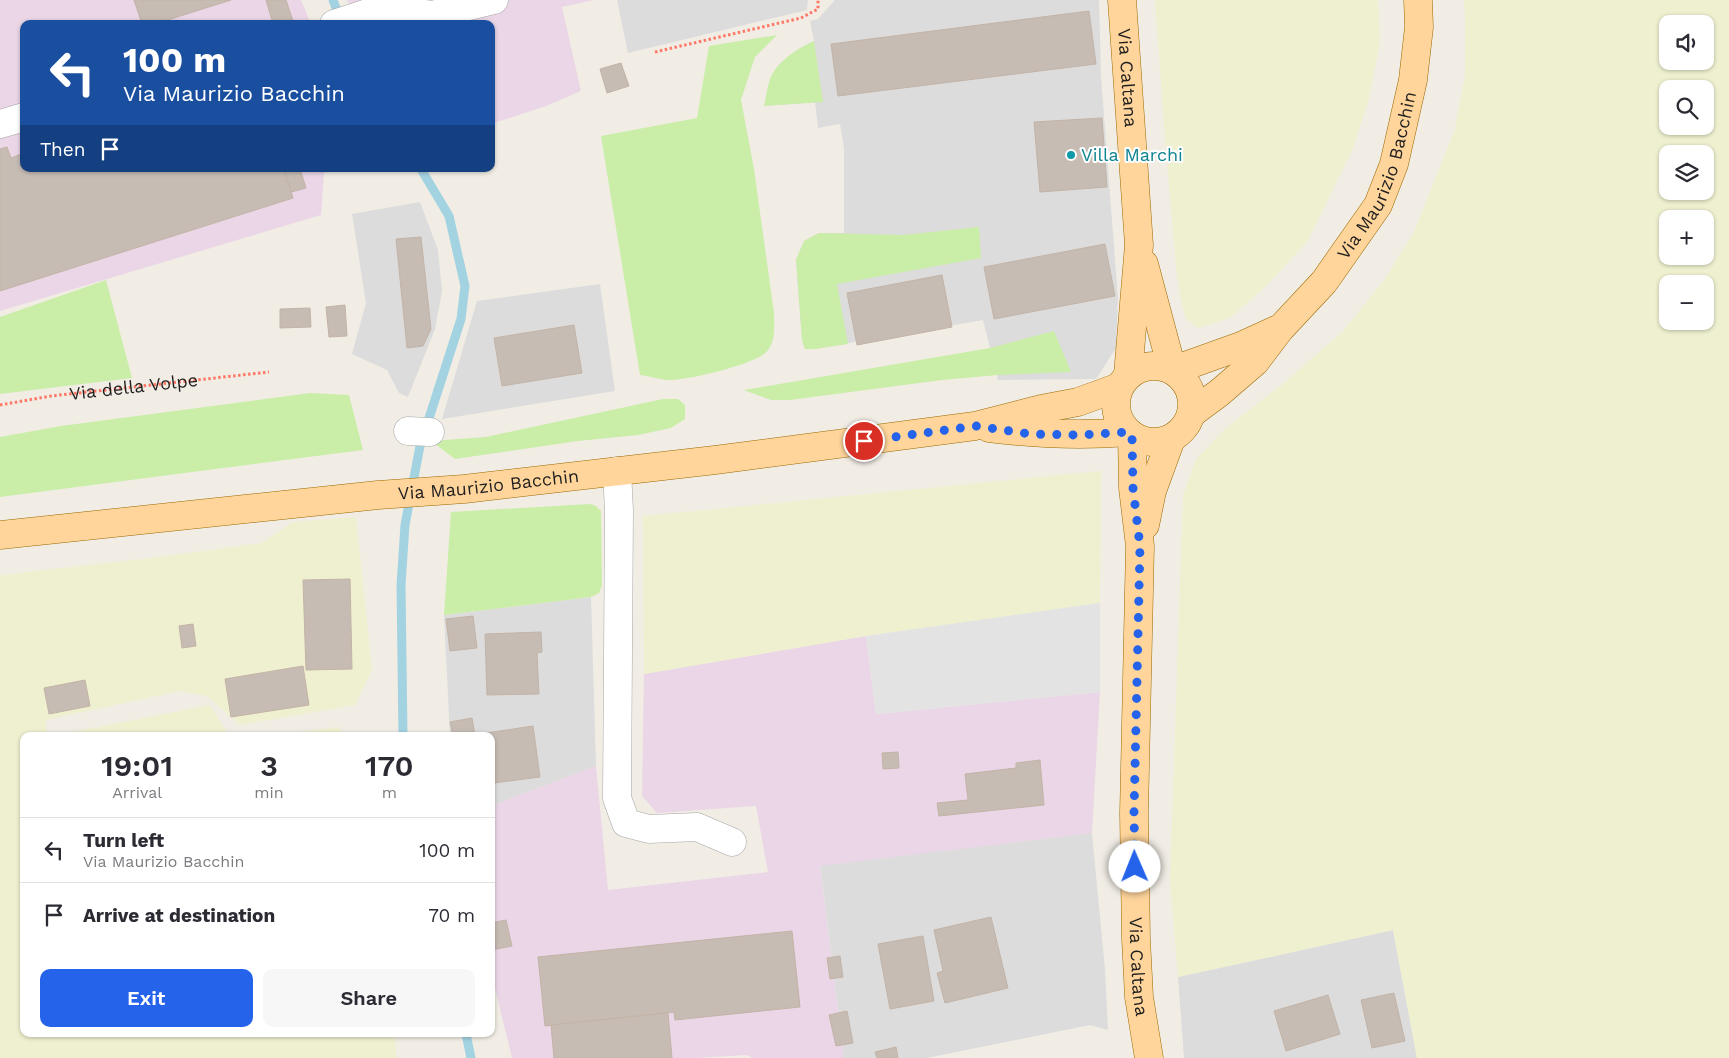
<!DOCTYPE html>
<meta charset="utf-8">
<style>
body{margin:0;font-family:"Work Sans",sans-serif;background:#f7f7f7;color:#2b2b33;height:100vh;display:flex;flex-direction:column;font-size:19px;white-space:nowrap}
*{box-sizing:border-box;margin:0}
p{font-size:16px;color:#7c7c81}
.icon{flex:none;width:28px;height:28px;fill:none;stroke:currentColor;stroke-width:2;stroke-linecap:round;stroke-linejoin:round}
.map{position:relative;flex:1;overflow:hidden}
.panel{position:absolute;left:20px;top:732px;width:475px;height:305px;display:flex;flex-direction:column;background:#fff;border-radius:10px;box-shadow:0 1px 4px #0004}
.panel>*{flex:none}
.top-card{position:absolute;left:20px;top:20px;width:475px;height:152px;border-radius:10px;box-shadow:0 1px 4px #0004;background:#1a4fa0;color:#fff;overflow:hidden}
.buttons{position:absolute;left:1659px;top:15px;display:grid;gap:10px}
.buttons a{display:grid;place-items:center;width:55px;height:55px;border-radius:10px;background:#fff;box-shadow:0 1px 4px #0004;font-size:25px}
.pin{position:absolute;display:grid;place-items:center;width:42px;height:42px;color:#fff;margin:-21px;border:2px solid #fff;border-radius:50%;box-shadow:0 1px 5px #0007}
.me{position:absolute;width:55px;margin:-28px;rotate:359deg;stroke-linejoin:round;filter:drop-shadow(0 0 4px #0008)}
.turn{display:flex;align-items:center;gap:18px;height:105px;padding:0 20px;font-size:22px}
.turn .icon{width:65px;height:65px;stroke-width:2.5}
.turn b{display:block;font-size:35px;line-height:42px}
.then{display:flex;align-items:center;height:48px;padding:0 20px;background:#0003;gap:10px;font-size:19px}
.eta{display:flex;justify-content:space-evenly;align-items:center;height:85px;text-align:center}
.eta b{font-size:30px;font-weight:600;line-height:35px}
.button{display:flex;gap:10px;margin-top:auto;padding:10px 20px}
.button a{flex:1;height:58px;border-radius:10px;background:#2563eb;color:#fff;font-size:20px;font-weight:600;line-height:58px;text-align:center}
.button a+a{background:#f7f7f7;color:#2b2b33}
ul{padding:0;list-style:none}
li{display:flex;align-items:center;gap:15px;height:65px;padding:0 20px;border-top:1px solid #e1e1e2}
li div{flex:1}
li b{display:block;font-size:19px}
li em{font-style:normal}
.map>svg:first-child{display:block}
</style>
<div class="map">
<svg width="1729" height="1058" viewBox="0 0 1729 1058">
<rect width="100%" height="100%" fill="#f1ede5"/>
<g fill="#dddcdc">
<path d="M617 0H808L807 10 628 53Z"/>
<path d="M835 0H1099L1101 76 1118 299 1116 348 1096 379 998 380 983 320 815 349H805L802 340 796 260 804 241 819 233H844V148L840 124 818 128 815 102 764 106 771 78 783 62 800 48 814 41 810 21 818 19Z"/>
<path d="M420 202 438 250 442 291 435 329 408 397 399 393 387 370 352 354 366 303 352 214Z"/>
<path d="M600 284 615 391 442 419 477 301Z"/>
<path d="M591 597 596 766 491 806V736H450L444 615Z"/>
<path d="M1092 833 1105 969 1108 1030 1090 1025 927 1058H844L820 865Z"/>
<path d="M1393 930 1417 1058H1184L1178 977Z"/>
</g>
<g fill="#ead6e6">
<path d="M0 0H301L311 24H24V169H337L324 173 321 215 0 311Z"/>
<path d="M347 0H594L562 7 581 91 546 106 491 124V24H361Z"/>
<path d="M866 636 876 714 1100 692 1092 833 820 866 844 1058H753L746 1055 698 1058H512L491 972V806L596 766 608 890 768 872 756 806 657 813 642 796 644 674Z"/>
</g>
<g fill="#eef0cf" fill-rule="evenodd">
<path d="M1155 0H1378L1380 42 1369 99 1352 151 1307 242 1265 287 1231 317 1215 323 1198 328 1186 319 1181 301 1176 267 1164 126Z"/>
<path d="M1464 0H1729V1058H1417L1393 930 1178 977 1170 880 1183 495 1196 459 1227 427 1284 383 1343 331 1385 279 1415 230 1455 129 1465 75V16ZM1668 24H1705V61H1668ZM1668 89H1705V126H1668ZM1668 154H1705V191H1668ZM1668 219H1705V256H1668ZM1668 284H1705V321H1668Z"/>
<path d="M1101 471 1100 603 866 636 644 674 643 516Z"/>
<path d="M356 517 372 670 355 705 240 725 207 696 180 691 46 720 47 736H24V1034H395L396 1058H0V575L151 558 262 543 293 522Z"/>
<path d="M210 705 229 736H53Z"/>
<path d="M340 727 341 736H267Z"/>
</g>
<g fill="#caeda8">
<path d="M777 35 755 57 741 100 754 169 774 313C774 326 776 339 768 350 759 364 684 381 667 380 658 379 649 376 640 375L601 136 697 118 709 46Z"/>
<path d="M814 41 823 102 764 106C766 97 767 88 770 79 777 61 797 49 814 41Z"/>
<path d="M979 227 981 258 837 284 848 344 815 349H805L802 340 796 260 804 241 819 233 903 235Z"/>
<path d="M106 280 132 378 0 394V317Z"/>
<path d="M1054 331 1071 372 998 375 942 380 790 400H771L744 390 990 348Z"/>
<path d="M310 393 349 395 363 450 0 497V437L61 426Z"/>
<path d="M663 399H678L685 405V419L671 428 638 435 578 441 455 459 431 441 486 437Z"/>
<path d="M590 504 596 506 601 511 602 585 599 593 591 597 444 615 451 512Z"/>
</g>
<path fill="#e3e3e3" d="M1100 603V692L876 714 866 636Z"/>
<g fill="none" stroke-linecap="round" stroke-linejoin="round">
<g stroke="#a3d2e1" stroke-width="9">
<path d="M333 0 340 18"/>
<path d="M403 736 401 585 405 525 420 446 461 319 465 286 449 216 421 169"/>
<path d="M466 1034 471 1058"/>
</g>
</g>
<g fill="#c6bcb4" stroke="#c3b3a6">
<path d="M134 0H231L155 24H142Z"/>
<path d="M266 0H286L293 21 284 24H273Z"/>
<path d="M1089 11 1096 64 838 96 831 44Z"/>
<path d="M621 63 629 86 607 93 600 69Z"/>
<path d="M1102 118 1107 187 1040 192 1034 122Z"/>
<path d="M7 147 11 158 24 153V169H284L293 198 0 291V149Z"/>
<path d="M284 169H300L306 188 291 192Z"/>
<path d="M421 237 431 329 423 346 407 348 396 239Z"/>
<path d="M1105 244 1115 296 994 319 984 267Z"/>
<path d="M942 275 952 327 857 345 847 293Z"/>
<path d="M345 305 347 336 329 337 326 307Z"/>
<path d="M310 308 311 327 280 328V309Z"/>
<path d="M574 325 582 373 502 386 494 338Z"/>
<path d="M350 579 352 669 306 670 303 580Z"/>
<path d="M473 616 477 648 450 651 446 619Z"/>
<path d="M193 624 196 646 182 648 179 626Z"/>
<path d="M541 632 542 652 537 653 539 694 487 695 485 634Z"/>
<path d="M303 666 309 705 231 717 225 679Z"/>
<path d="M85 680 90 706 49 714 44 688Z"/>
<path d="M472 718 475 736H453L450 722Z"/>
<path d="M533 726 540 777 494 783 491 765V736H487L486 733Z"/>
<path d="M898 752 899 768 883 769 882 753Z"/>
<path d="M1040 760 1044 805 939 816 937 803 968 800 965 774 1016 768V763Z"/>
<path d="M991 917 1008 988 945 1003 937 973 943 971 934 930Z"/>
<path d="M506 920 512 946 491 950V923Z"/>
<path d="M792 931 800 1007 675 1020 674 1012 545 1026 538 957Z"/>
<path d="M923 936 934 1001 890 1009 878 944Z"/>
<path d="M840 956 843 977 830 979 827 958Z"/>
<path d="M1394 993 1405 1041 1372 1048 1361 1000Z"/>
<path d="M1328 995 1340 1034 1286 1051 1274 1011Z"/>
<path d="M847 1011 853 1043 836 1046 829 1015Z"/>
<path d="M668 1013 672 1058H554L551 1025Z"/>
<path d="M896 1047 898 1058H877L875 1052Z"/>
</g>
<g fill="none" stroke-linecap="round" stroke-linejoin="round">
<defs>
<g id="minor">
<path d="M334 24 383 8 432 15 494 0"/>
<path d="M0 124 24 117"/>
<path d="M408 431 430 432"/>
<path d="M617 471 619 511 617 798 626 823 649 829 697 827 732 842"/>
</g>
<g id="major">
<path id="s2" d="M1122 0 1139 245 1128 375"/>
<path d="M1144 264 1172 369"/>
<circle cx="1154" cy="404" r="38"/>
<path d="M1174 370 1241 346 1276 330"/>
<path id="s3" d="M1192 413 1219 393 1255 362 1280 329 1324 282 1378 205 1394 164 1413 80 1419 27 1418 0"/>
<path d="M989 428C1036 434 1081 436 1128 432"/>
<path id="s4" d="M1132 435 1133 488 1140 546 1134 813 1136 939 1139 997 1149 1058"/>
<path d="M1145 525 1152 491 1171 439"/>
<path id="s5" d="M0 535 378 495 464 489 715 460 975 426 1041 409 1078 402 1119 387"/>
</g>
</defs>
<use href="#minor" stroke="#a6a6a6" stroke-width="29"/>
<use href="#major" stroke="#9a6900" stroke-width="29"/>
<g stroke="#ff7867" stroke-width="3" stroke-dasharray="2.5 2.5" stroke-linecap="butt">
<path d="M655 52 801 18 818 9V0"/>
<path id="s1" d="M0 405 51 396 269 372"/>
</g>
<use href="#minor" stroke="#fff" stroke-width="28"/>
<use href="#major" stroke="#ffd59b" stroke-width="28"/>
</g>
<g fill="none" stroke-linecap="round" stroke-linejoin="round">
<path stroke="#2563eb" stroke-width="9" stroke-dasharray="0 16.2" d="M864 441 976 426 1030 434 1079 435 1128 432 1132 435 1133 488 1140 546 1134 813 1135 867"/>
</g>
<circle fill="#0f9aa8" stroke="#fff" stroke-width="2" cx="1071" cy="155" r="5"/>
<g text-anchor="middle" stroke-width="4" stroke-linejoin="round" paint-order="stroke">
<g font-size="18" fill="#1f1f1f" stroke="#fff">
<text dy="6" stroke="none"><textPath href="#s2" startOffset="78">Via Caltana</textPath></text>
<text dy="6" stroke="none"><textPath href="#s3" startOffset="308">Via Maurizio Bacchin</textPath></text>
<text dy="6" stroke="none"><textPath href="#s1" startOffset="135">Via della Volpe</textPath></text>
<text dy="6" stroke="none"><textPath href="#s5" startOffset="491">Via Maurizio Bacchin</textPath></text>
<text dy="6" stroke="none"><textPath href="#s4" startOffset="532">Via Caltana</textPath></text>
</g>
<g font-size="18" fill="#0d838f" stroke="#fff" text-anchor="start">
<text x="1081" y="161">Villa Marchi</text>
</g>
</g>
</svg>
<div class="buttons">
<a><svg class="icon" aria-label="sound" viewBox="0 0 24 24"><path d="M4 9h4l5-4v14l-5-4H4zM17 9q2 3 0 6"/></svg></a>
<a><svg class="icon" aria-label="search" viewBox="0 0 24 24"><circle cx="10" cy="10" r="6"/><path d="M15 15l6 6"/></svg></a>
<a><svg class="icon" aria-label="layers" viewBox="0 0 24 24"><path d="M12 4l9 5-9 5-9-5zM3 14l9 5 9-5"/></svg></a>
<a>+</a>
<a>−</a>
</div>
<div class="pin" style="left:864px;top:441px;background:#d93025"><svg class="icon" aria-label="arrive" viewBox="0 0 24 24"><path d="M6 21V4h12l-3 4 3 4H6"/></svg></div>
<svg class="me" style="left:1135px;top:867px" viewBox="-20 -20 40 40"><circle r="19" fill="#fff"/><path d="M0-13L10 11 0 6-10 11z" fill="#2563eb"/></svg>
<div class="top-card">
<div class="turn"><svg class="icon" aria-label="left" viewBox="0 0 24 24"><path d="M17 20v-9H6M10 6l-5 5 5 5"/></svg><div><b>100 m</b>Via Maurizio Bacchin</div></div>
<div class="then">Then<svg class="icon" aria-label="arrive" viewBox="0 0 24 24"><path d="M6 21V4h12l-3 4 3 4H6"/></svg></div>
</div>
<section class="panel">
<div class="eta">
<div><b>19:01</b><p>Arrival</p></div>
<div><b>3</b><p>min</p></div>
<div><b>170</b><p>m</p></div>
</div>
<ul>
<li><svg class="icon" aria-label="left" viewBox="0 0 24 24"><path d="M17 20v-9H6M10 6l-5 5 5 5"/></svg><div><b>Turn left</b><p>Via Maurizio Bacchin</p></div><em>100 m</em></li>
<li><svg class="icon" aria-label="arrive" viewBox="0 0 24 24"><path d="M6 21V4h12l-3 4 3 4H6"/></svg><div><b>Arrive at destination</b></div><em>70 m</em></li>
</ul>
<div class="button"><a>Exit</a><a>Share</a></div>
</section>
</div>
